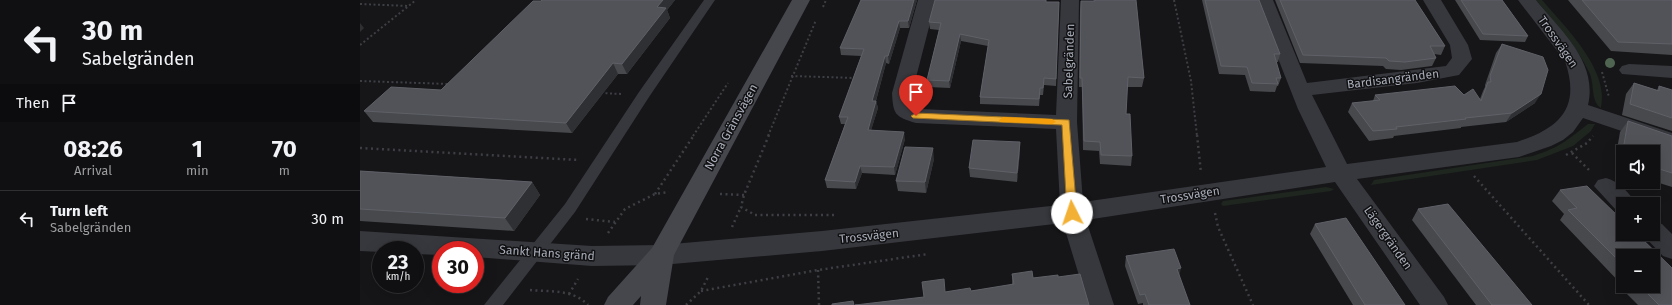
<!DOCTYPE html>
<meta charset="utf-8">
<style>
body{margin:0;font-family:"Fira Sans",sans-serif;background:#19191b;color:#f1f3f6;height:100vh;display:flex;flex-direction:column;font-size:15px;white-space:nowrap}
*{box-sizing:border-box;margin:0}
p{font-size:13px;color:#9c9d9f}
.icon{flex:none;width:22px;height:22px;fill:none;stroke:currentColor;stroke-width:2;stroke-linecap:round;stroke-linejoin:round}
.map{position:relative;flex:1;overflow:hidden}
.details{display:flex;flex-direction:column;background:#101012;width:360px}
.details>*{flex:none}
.top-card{background:#101012;color:#f1f3f6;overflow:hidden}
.controls{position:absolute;left:1256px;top:145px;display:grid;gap:8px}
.controls a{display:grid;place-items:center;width:44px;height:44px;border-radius:0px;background:#101012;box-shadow:0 4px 16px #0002,0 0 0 1px #303032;font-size:20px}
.speed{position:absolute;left:12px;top:241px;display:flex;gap:8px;font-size:20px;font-weight:700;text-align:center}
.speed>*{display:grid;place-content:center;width:52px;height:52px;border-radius:50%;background:#101012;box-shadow:0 4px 16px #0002,0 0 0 1px #303032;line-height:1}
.speed small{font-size:10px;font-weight:400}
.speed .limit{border:6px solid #d22;background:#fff;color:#111}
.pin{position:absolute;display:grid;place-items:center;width:34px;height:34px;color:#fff;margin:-41px -17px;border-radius:50% 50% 50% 0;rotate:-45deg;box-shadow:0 0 4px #0007}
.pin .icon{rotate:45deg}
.me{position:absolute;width:44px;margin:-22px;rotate:356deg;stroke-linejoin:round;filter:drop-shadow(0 0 3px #0008)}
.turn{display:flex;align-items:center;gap:14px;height:84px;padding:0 16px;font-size:18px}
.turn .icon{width:52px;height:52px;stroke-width:2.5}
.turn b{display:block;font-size:28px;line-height:34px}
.then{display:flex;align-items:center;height:38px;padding:0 16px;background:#0003;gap:8px;font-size:15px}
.eta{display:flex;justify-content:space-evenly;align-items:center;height:68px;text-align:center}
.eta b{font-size:24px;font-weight:700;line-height:28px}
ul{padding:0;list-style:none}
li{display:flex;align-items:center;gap:12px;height:56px;padding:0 16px;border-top:1px solid #303032}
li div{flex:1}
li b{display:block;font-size:15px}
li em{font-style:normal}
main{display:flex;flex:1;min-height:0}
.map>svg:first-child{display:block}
</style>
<main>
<section class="details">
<div class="top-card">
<div class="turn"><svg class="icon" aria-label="left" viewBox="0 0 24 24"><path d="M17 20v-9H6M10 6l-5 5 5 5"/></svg><div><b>30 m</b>Sabelgränden</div></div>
<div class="then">Then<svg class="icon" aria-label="arrive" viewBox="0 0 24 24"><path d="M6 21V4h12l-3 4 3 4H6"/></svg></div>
</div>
<div class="eta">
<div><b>08:26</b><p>Arrival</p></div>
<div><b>1</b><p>min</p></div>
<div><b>70</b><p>m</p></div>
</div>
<ul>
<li><svg class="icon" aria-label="left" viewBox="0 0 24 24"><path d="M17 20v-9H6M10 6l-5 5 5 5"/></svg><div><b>Turn left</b><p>Sabelgränden</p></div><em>30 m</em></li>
</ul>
</section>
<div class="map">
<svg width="1312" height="305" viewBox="0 0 1312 305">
<rect width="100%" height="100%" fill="#161618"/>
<g fill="#1e261f">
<path d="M1176 0H1182C1205 27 1250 70 1241 108 1230 101 1235 83 1229 72 1216 45 1195 23 1176 0Z"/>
<path d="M1228 124H1235L1231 131 1213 146 1177 160 1011 185 1014 180 1173 156C1200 147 1206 141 1228 124Z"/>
<path d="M966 187 974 189 971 191 863 206 861 204 863 201Z"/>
</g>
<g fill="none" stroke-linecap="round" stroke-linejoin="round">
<g stroke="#3d3f44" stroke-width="2" stroke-dasharray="2 2.5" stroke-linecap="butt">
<path d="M814 0 831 81 837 136"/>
<path d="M0 4 48 6"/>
<path d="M463 7 466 0"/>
<path d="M0 45 56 0"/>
<path d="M1242 72 1249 97"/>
<path d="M431 76 495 78"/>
<path d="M0 81 89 84"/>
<path d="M241 93 262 94"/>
<path d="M333 136 368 83"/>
<path d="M408 136 456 20"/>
</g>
<g stroke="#3d3f44" stroke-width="2.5" stroke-dasharray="2 3.5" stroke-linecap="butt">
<path d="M409 135 384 195 381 207 395 215H474"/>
<path d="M837 135 841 173"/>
<path d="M0 148 219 160"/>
<path d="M1212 153 1230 171"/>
<path d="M1206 155 1227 143 1233 136"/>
<path d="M1114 176 1229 305"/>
<path d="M295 194 334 135"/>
<path d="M360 194 384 195"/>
<path d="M855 213 858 227 893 305"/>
<path d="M226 219 255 222"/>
<path d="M372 227 381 207"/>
<path d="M248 233 265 209 295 194 309 192"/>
<path d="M458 270 459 305"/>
<path d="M170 290C190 292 213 289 228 305"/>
<path d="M341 291 458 270 568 254"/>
<path d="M209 294 218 279"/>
<path d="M326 305 341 291 349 275"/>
</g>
<path fill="#37383d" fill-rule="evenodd" d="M344 0H355L289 97 215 212 143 305H124L205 204 279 92Z"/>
<g fill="#37383d" fill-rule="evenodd">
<path d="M558 0H576L552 93 553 106 560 109 696 115 701 0H719L717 122 723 202 966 167 938 109 895 0H913L947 83 1086 66 1092 58 1090 45 1063 0H1081L1108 45 1112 59 1099 75 1057 83 952 95 987 164 1157 142C1200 128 1221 108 1205 61L1158 0H1176C1201 31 1238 62 1228 105L1312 133V148L1223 118 1213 132 1203 140 1191 146 1159 157 997 179 1084 297 1088 305H1060L975 182 726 220 754 305H728L703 223 462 251 301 265 232 266 115 257V250H81V255L55 254V250H21V252L0 251V231L232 246 301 245 462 231 700 205 696 129 556 123C535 117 533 114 532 93Z"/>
<path d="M1269 64 1312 66V78L1262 74 1259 70 1262 66Z"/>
<path d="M1246 178C1258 181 1270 193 1276 204H1263V212L1256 210 1234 186 1238 180Z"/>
<path d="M1293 222 1302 224 1312 234V259L1303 256 1282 234H1293Z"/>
</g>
<path fill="#45474d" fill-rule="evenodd" d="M432 0H450L314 255 306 305H280L281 296 273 305H244L248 297 292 248Z"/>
</g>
<circle fill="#506452" cx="1250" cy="63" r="5"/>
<g fill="#47494d" fill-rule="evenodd">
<path d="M182 0H315L307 10 310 18 267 74H258L212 133 13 122 4 111 81 90Z"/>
<path d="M557 0 549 28H540L529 64 526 63 516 101 518 108 511 130 545 139 535 175 502 173 496 189 467 188 465 180 485 124H481L479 117 501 56 481 55 480 48Z"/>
<path d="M733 0H776L784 78 782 87H767L766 114 772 156 771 166 740 164 739 151 723 150 722 87H719L720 10 721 1H734Z"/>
<path d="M842 0H899L920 54 918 62H916L921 78 918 86H917L915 92 890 91 885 75 859 74Z"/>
<path d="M915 0H1055L1085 46 1081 55 1074 54 1076 58 1072 66 1041 70 1026 69 1023 66 940 63Z"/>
<path d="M1095 0H1142L1168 36 1165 42 1120 40Z"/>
<path d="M1208 0H1312V55L1251 51Z"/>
<path d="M686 2H699L696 86 684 85 683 95H680L679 106 620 104V97L628 46 601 41 590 88 568 87 567 80 579 30 570 29 569 22Z"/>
<path d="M1142 44 1175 103 1146 122 1101 127V128L1034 136 1033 138 1009 141 988 112 992 103 1013 101 1015 95H1104L1120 99 1123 91 1125 87V85L1136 53Z"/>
<path d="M1274 83 1297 90 1299 86 1312 90V131L1262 115 1266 94Z"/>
<path d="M1268 121 1312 136V187L1293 181V152H1263V164L1255 161 1260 132Z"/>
<path d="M660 142V151L657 182 610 177 609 168Z"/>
<path d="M574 159 566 193 538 191 536 181Z"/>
<path d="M0 171 172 182 180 195 154 231 0 221Z"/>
<path d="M1200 190 1312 305H1278L1262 289 1264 287 1200 220 1204 214 1192 201ZM1263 256 1293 286H1263Z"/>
<path d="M1058 209 1172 305H1116L1052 220Z"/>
<path d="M955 224 1045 305H993L950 234Z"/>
<path d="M766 256 819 276 830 305H783V303L778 304 765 266Z"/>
<path d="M652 274 673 278 698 277 729 305 564 297 585 292 611 291 652 285Z"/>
</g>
<g fill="#2f3033">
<path d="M303 0H315L307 10 310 18 267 74 262 64 297 7Z"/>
<path d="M554 0H557L549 28 548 21Z"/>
<path d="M539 21 540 28 529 64 528 56Z"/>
<path d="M0 23 4 28 0 32Z"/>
<path d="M600 34 601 41 590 88 589 81Z"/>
<path d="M525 56 526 63 514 108 512 101Z"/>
<path d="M253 63 258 74 212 133 206 123Z"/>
<path d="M1181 94 1175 103 1146 122 1152 113Z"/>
<path d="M516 101 518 108 509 137 508 130Z"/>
<path d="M544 132 545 139 535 175 534 167Z"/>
<path d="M660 142V151L657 182V173Z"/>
<path d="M573 148 574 159 566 193 565 182Z"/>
<path d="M500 166 502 173 496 189 495 182Z"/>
<path d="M172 182 180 195 154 231 145 218Z"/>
<path d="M821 268 819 277 817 269Z"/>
</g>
<g fill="#525359" stroke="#5f6168">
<path d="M182 0H303L297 7 306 8 262 64 253 63 206 123 4 111 31 87 81 90 173 1H181Z"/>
<path d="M501 0H554L548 21H539L528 56H525L512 101H516L508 130 544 132 534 167 500 166 495 182 465 180 488 117H479L504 49 480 48Z"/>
<path d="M575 0H686V2H699L696 79 684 78 683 88H680L679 99 620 97 629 40 600 34 589 81 567 80 581 23 569 22Z"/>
<path d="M735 0H776L784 78 768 77 766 114H770L772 156 741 155 740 142 724 141 722 78H720L721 1H735Z"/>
<path d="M845 0H899L920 54H914L921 78H916L918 84 892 83 887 67 861 66Z"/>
<path d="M920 0H1055L1085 46H1070L1076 58 1045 62 1029 61 1026 58 943 55Z"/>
<path d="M1101 0H1142L1168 36 1123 34Z"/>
<path d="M1222 0H1312V44L1258 42Z"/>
<path d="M1142 44 1183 57 1188 70 1181 94 1152 113 1105 118 1106 119 1036 127 1037 129 1013 131 992 103 1020 100 1015 95 1095 86 1104 95 1113 89 1121 101 1128 82H1131L1130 76Z"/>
<path d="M1274 83 1299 91V86L1312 90V118L1270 104Z"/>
<path d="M1268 121 1312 136V173L1293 167V152H1269L1263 150Z"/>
<path d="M613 140 660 142 657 173 609 168Z"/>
<path d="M545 147 573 148 565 182 536 181Z"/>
<path d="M0 171 172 182 145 218 0 209Z"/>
<path d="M1227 186 1263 221V234H1277L1312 268V305H1299L1280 286H1293V256H1263V265L1208 210 1217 208 1200 190Z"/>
<path d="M1088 204 1172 305H1132L1058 209Z"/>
<path d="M986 218 1045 305H1005L955 224Z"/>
<path d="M814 249 821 268 817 269 830 305H789L785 294 780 295 766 256Z"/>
<path d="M672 271 673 278 698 275V277L720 274 729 305H495L564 297 562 282 584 279 585 292 610 288 611 291 654 284 652 274Z"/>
<path d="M493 301 494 305H472V304Z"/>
</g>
<path fill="#f2b134" stroke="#9d7322" d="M556 113 709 120 717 213 716 216 712 217 707 213 702 125 553 118 551 116Z"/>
<path fill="#f59e0b" d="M643 117 692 119 696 122 692 124 640 122 639 120Z"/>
<g text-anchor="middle" stroke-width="3" stroke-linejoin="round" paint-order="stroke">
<g font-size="12" fill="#a8adb8" stroke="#111113">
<text transform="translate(1198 42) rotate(55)" y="4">Trossvägen</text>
<text transform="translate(709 61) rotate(-88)" y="4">Sabelgränden</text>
<text transform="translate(1033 79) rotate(-7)" y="4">Bardisangränden</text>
<text transform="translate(371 127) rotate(-61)" y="4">Norra Gränsvägen</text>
<text transform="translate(830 195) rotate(-9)" y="4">Trossvägen</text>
<text transform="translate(509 236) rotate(-6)" y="4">Trossvägen</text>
<text transform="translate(1028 238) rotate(55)" y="4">Lägergränden</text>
<text transform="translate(187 253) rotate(4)" y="4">Sankt Hans gränd</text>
</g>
</g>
</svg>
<div class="controls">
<a><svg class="icon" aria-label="sound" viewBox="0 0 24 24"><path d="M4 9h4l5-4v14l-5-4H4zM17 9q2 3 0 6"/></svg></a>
<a>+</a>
<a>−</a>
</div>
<div class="speed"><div>23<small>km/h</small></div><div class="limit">30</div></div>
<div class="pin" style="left:556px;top:116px;background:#d93025"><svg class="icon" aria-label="arrive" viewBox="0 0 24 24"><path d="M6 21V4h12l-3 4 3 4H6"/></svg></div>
<svg class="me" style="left:712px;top:213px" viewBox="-20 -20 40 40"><circle r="19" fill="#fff"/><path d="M0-13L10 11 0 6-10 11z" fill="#f2b134"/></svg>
</div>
</main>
